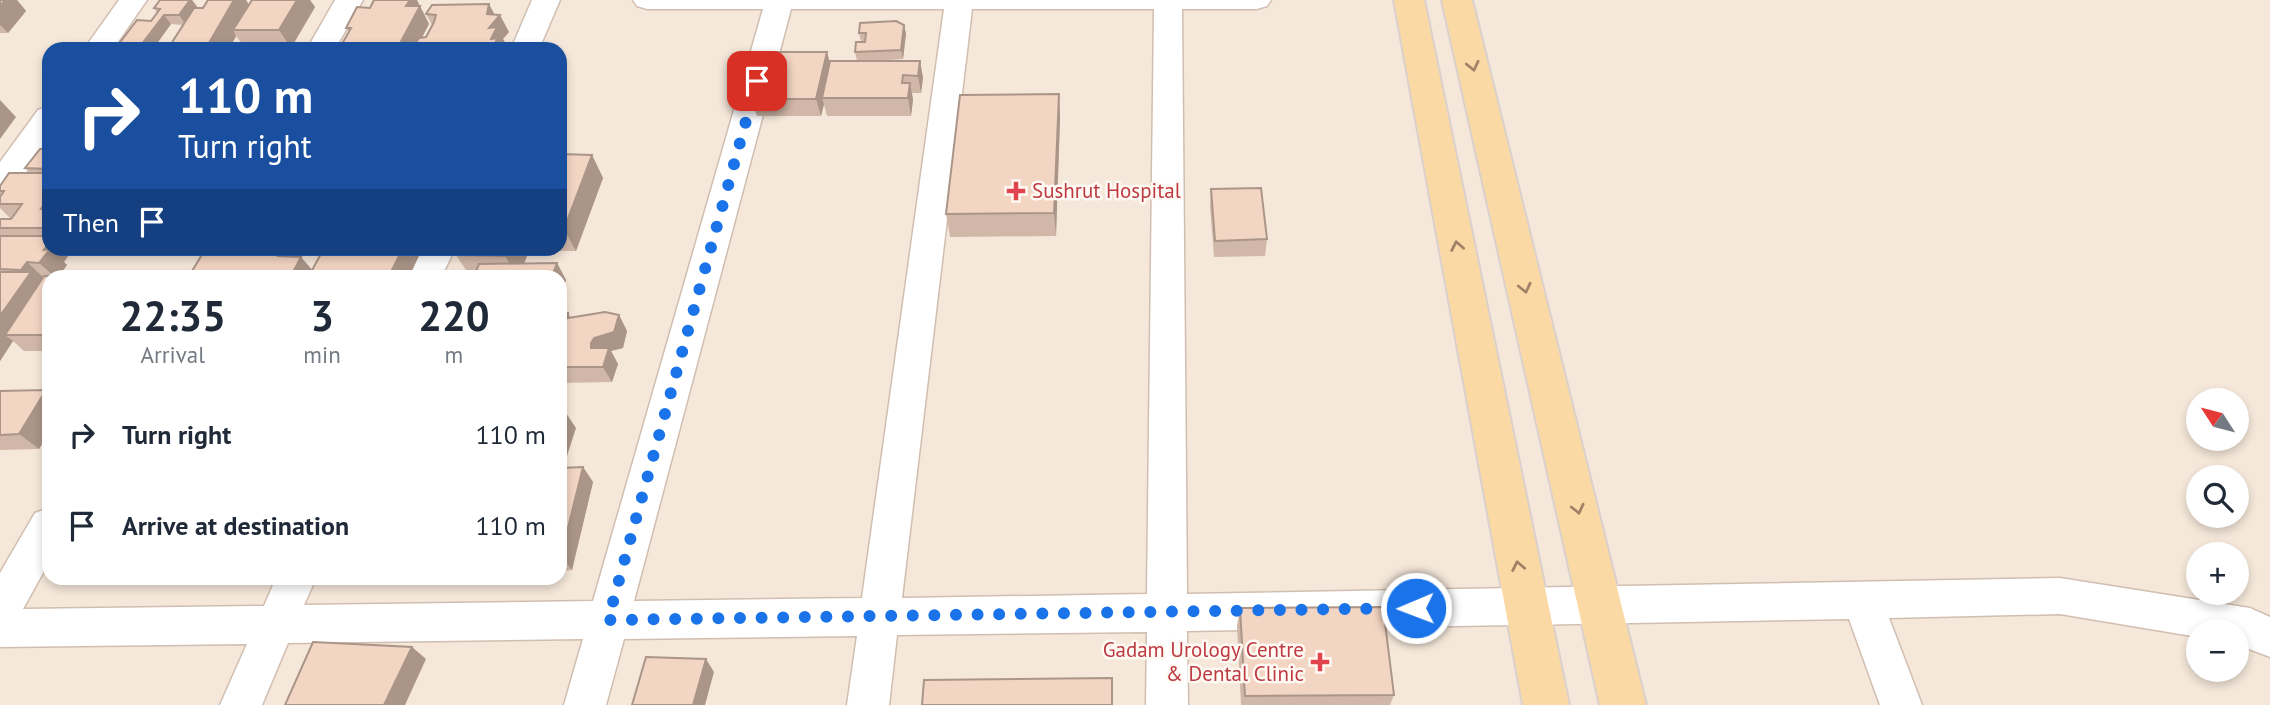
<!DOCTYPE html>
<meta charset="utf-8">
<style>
body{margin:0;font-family:"PT Sans",sans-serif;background:#f6f6f7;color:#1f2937;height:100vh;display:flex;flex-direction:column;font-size:26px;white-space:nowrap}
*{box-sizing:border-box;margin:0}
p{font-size:23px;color:#747a83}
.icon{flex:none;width:38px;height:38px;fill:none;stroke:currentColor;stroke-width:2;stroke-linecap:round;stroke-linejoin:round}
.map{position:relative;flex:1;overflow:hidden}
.sheet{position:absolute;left:42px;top:270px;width:525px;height:315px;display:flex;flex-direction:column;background:#fff;border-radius:21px;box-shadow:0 4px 10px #0003}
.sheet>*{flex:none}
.guide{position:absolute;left:42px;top:42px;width:525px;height:214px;border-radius:21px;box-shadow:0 4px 10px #0003;background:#1a4fa0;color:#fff;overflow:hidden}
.needle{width:46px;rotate:306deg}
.fabs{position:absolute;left:2186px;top:388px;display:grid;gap:14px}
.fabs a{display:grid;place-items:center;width:63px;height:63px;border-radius:50%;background:#fff;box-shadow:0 4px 10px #0003;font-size:35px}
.pin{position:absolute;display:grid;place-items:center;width:60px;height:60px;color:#fff;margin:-30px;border-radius:14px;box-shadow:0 4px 10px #0006}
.me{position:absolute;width:77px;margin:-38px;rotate:269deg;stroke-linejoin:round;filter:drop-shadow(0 0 5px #0008)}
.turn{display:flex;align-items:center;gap:24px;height:147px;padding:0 21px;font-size:32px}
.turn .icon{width:91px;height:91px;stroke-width:2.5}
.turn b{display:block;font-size:49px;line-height:60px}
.then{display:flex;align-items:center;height:66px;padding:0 21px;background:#0003;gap:14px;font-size:26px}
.eta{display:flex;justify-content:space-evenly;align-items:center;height:119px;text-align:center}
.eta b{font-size:42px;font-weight:700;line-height:49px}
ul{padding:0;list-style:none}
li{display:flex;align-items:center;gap:21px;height:91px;padding:0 21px}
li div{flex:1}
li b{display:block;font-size:26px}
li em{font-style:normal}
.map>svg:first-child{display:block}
</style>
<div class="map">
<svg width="2270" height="705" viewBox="0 0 2270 705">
<rect width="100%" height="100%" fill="#fdf6ec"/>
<path fill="#f5e8da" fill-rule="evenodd" d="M0 0H2270V705H0ZM49 49H560V248H49ZM49 276H560V578H49ZM2198 401H2236V439H2198ZM2198 478H2236V516H2198ZM2198 555H2236V593H2198ZM2198 632H2236V670H2198Z"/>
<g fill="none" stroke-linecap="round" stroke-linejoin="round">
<defs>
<g id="minor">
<path d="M119 0H147L113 49H84Z"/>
<path d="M335 0H363L335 49H307Z"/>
<path d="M532 0H560L539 49H511Z"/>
<path d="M633 0H1271L1267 6 1257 9H1182L1187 594 2060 578 2250 608 2270 617V657L2236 644V632H2198V637L2060 614 1889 618 1922 705H1880L1849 619 1187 631 1188 705H1146L1147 632 897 635 889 705H847L857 636 624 639 606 705H564L583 639 288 643 262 705H220L247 644 0 647V573L35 513 49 508V562L23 609 264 606 276 578H316L304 605 593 601 763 9H647L637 6ZM791 9H944L862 598 634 601ZM972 9H1154L1147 594 902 598Z"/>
<path d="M49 106V140L11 194 0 198V162L38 110Z"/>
<path d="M422 248H455L442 276H410Z"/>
</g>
<g id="primary">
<path d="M1394 0H1424L1569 705H1523Z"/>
<path d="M1442 0H1472L1646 705H1600Z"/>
</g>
</defs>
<use href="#minor" stroke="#d1beb0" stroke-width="3"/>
<use href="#primary" stroke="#dad1cd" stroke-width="4"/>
<use href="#minor" fill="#fff" fill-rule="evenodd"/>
<use href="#primary" fill="#fbd9a5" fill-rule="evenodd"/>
</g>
<g fill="#d1b7a8" fill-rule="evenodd">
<path d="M0 0H17L26 11 8 33H0Z"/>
<path d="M160 0H192L198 8H203L208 0H246L249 5 252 0H310L315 7 291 48H260L261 49H175L171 44 183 25 171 24 153 49H115L151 21 157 13 154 8ZM236 36 244 46H231Z"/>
<path d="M423 11V12L429 24 422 37H426L432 25 426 14H494L509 32 503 39 506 44 504 49 334 48 342 44 349 32 346 28Z"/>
<path d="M904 25 906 34 903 59 873 61H920L923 78 921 93H912L913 100 911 116H827L824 104 821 116H757L751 99 827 52 830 62 857 61 855 52 861 42 859 33Z"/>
<path d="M1059 94 1060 118 1056 236 950 237 946 214Z"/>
<path d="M49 149V248L70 253 64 262 67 265 59 276H49V351H24L13 341 0 361V219H11L0 208V186L30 173 25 168Z"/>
<path d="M560 154 592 155 603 178 576 251H529L524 264 557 263 566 280 560 298V276H470L456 255 459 248H560Z"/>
<path d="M1211 189 1267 239 1265 256 1214 257 1210 206Z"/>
<path d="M560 313H568L571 318 619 315 627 331 623 348 611 351 618 364 612 382 560 383Z"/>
<path d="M46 390 49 393V432L39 449 0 450V391Z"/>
<path d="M583 467 593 482 572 570 560 571V468Z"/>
<path d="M350 578H388L387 580H353Z"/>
<path d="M1240 608 1394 695 1390 705H1241L1237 626Z"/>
</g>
<g fill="#aa9588">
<path d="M5 0H17L26 11 8 33 0 25V6Z"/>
<path d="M190 0H192L198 8 186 25 179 15Z"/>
<path d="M234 0H246L252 9 233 30 236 36 229 49H213L209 43Z"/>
<path d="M297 0H310L315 7 291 48 279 30Z"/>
<path d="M410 0H417L429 24 416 49H397L406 6Z"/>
<path d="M489 4 497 19 500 15 509 32 503 39 506 44 504 49H491L487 14Z"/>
<path d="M164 15 171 24 153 49H138Z"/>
<path d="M904 25 906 34 903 59 901 50Z"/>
<path d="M827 52 831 69 822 98 824 104 821 116 816 99Z"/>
<path d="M920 61 923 78 921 93 918 76Z"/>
<path d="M910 83 913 100 911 116 908 98Z"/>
<path d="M1059 94 1060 118 1056 236 1054 213Z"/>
<path d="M0 100 16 117 0 139Z"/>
<path d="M592 155 603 178 576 251 564 229Z"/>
<path d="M49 198V216L41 209Z"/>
<path d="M49 242V248H66L70 253 64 262 67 265 59 276H54L39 263 44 250Z"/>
<path d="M283 248H299L303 254 301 257 315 273 313 276H291L278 256Z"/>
<path d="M403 248H417L420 254 409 276H389Z"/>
<path d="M508 248H527L529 251 519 276H517L505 256Z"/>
<path d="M27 262 45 279 5 335 13 341 0 361V316L28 277 21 270Z"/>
<path d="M557 263 566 280 560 298V276H552Z"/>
<path d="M619 315 627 331 623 348 611 351 618 364 612 382 591 348V343L594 338Z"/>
<path d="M46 390 49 393V432L39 449 19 434Z"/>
<path d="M566 413 576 428 564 465 560 460V430Z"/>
<path d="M583 467 593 482 572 570 561 556Z"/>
<path d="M412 647 426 659 405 705H384Z"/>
<path d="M706 659 714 672 705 705H693Z"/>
</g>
<g fill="#f3d5c3" stroke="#aa9588" stroke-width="2">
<path d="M0 0H5L0 6Z"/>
<path d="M160 0H190L179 15H164L138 49H115L137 20 151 21 160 9 154 8Z"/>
<path d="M208 0H234L209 43 171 44 194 8H203Z"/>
<path d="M252 0H297L279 30H233Z"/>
<path d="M374 0H410L406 6H420L397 49 334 48 342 44 351 28H346L357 7 370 8Z"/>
<path d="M489 4 487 14 500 15 489 28 497 27 491 39 498 38 491 49H412L419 38 426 37 434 22 436 15 426 14 432 5Z"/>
<path d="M896 21 904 25 901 50 855 52 856 42H865L866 33H859L860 23Z"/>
<path d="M224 46H259L257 49H222Z"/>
<path d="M764 52H827L816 99H751Z"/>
<path d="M830 61H920L918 76 903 75 902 83H910L908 98H822Z"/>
<path d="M1059 94 1054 213 946 214 960 95Z"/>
<path d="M40 149H49V169L25 168Z"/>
<path d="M560 154 592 155 564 229H560Z"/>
<path d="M9 173H49V198L41 209H49V228H0V219H11L22 204H0V197L4 191H0V186Z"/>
<path d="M1261 188 1267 239 1215 241 1211 189Z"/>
<path d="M0 236H49V242L44 250 50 249 39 263 27 262 21 270 0 269Z"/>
<path d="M206 248H283L278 256 301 257 291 276H189Z"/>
<path d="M324 248H403L389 276H309Z"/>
<path d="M459 248H508L505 256 456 255Z"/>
<path d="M557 263 552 276H474L479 264Z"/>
<path d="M0 272H31L0 316Z"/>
<path d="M44 276H111H49V335H5Z"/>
<path d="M605 312 619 315 614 332 594 338 591 343V348H609L603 367H560V313H568V318Z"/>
<path d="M46 390 19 434 0 435V391Z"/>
<path d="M560 407 566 413 560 430Z"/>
<path d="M583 467 561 556H560V468Z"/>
<path d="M1383 607 1394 695 1245 696 1240 608Z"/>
<path d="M313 642 412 647 384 705H285Z"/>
<path d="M646 657 706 659 693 705H632Z"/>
<path d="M1112 678V705H922L924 680Z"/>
</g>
<defs><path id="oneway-chevron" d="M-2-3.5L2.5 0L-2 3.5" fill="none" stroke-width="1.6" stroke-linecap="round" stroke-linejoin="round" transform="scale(1.75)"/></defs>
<g stroke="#a18267">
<use href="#oneway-chevron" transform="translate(1473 66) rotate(77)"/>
<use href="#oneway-chevron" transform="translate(1457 246) rotate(-101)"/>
<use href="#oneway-chevron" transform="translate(1525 288) rotate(77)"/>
<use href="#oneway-chevron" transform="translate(1578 509) rotate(77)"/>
<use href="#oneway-chevron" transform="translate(1518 566) rotate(-101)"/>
</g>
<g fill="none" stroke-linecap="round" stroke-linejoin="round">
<path stroke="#1a73e8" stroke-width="12" stroke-dasharray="0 21.6" d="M757 81 608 620 1416 608"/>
</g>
<g fill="#e0444e" stroke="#fffaf3" stroke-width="2.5">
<path d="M1012.5 180.5h7v7h7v7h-7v7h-7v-7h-7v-7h7z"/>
<path d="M1316.5 651.5h7v7h7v7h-7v7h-7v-7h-7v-7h7z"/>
</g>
<g text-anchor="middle" stroke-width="5" stroke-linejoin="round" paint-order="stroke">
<g font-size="21" fill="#be3a42" stroke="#fffaf3" text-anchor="start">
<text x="1032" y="198">Sushrut Hospital</text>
<text x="1304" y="657" text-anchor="end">Gadam Urology Centre<tspan x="1304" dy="24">&amp; Dental Clinic</tspan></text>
</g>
</g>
</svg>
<div class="fabs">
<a><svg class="needle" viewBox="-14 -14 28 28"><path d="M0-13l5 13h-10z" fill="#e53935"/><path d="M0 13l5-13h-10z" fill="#747a83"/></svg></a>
<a><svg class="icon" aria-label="search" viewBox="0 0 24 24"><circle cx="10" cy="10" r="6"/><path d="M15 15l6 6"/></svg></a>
<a>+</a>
<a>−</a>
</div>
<div class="pin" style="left:757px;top:81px;background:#d93025"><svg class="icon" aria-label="arrive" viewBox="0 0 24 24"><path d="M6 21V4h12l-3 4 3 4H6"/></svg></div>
<svg class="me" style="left:1416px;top:608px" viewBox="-20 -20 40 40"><circle r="17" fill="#1a73e8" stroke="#fff" stroke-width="3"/><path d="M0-11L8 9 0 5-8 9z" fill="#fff"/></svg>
<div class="guide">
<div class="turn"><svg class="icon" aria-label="right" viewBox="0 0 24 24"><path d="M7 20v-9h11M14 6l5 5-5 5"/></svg><div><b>110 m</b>Turn right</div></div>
<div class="then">Then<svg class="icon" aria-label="arrive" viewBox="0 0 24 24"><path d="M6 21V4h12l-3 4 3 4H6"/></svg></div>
</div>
<section class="sheet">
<div class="eta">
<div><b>22:35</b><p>Arrival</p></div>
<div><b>3</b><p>min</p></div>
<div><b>220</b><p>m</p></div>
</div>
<ul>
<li><svg class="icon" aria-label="right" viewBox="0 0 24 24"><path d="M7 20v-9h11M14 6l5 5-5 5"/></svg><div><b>Turn right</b></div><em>110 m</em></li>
<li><svg class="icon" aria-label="arrive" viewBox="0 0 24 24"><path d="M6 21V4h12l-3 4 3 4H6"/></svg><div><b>Arrive at destination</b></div><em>110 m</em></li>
</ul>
</section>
</div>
